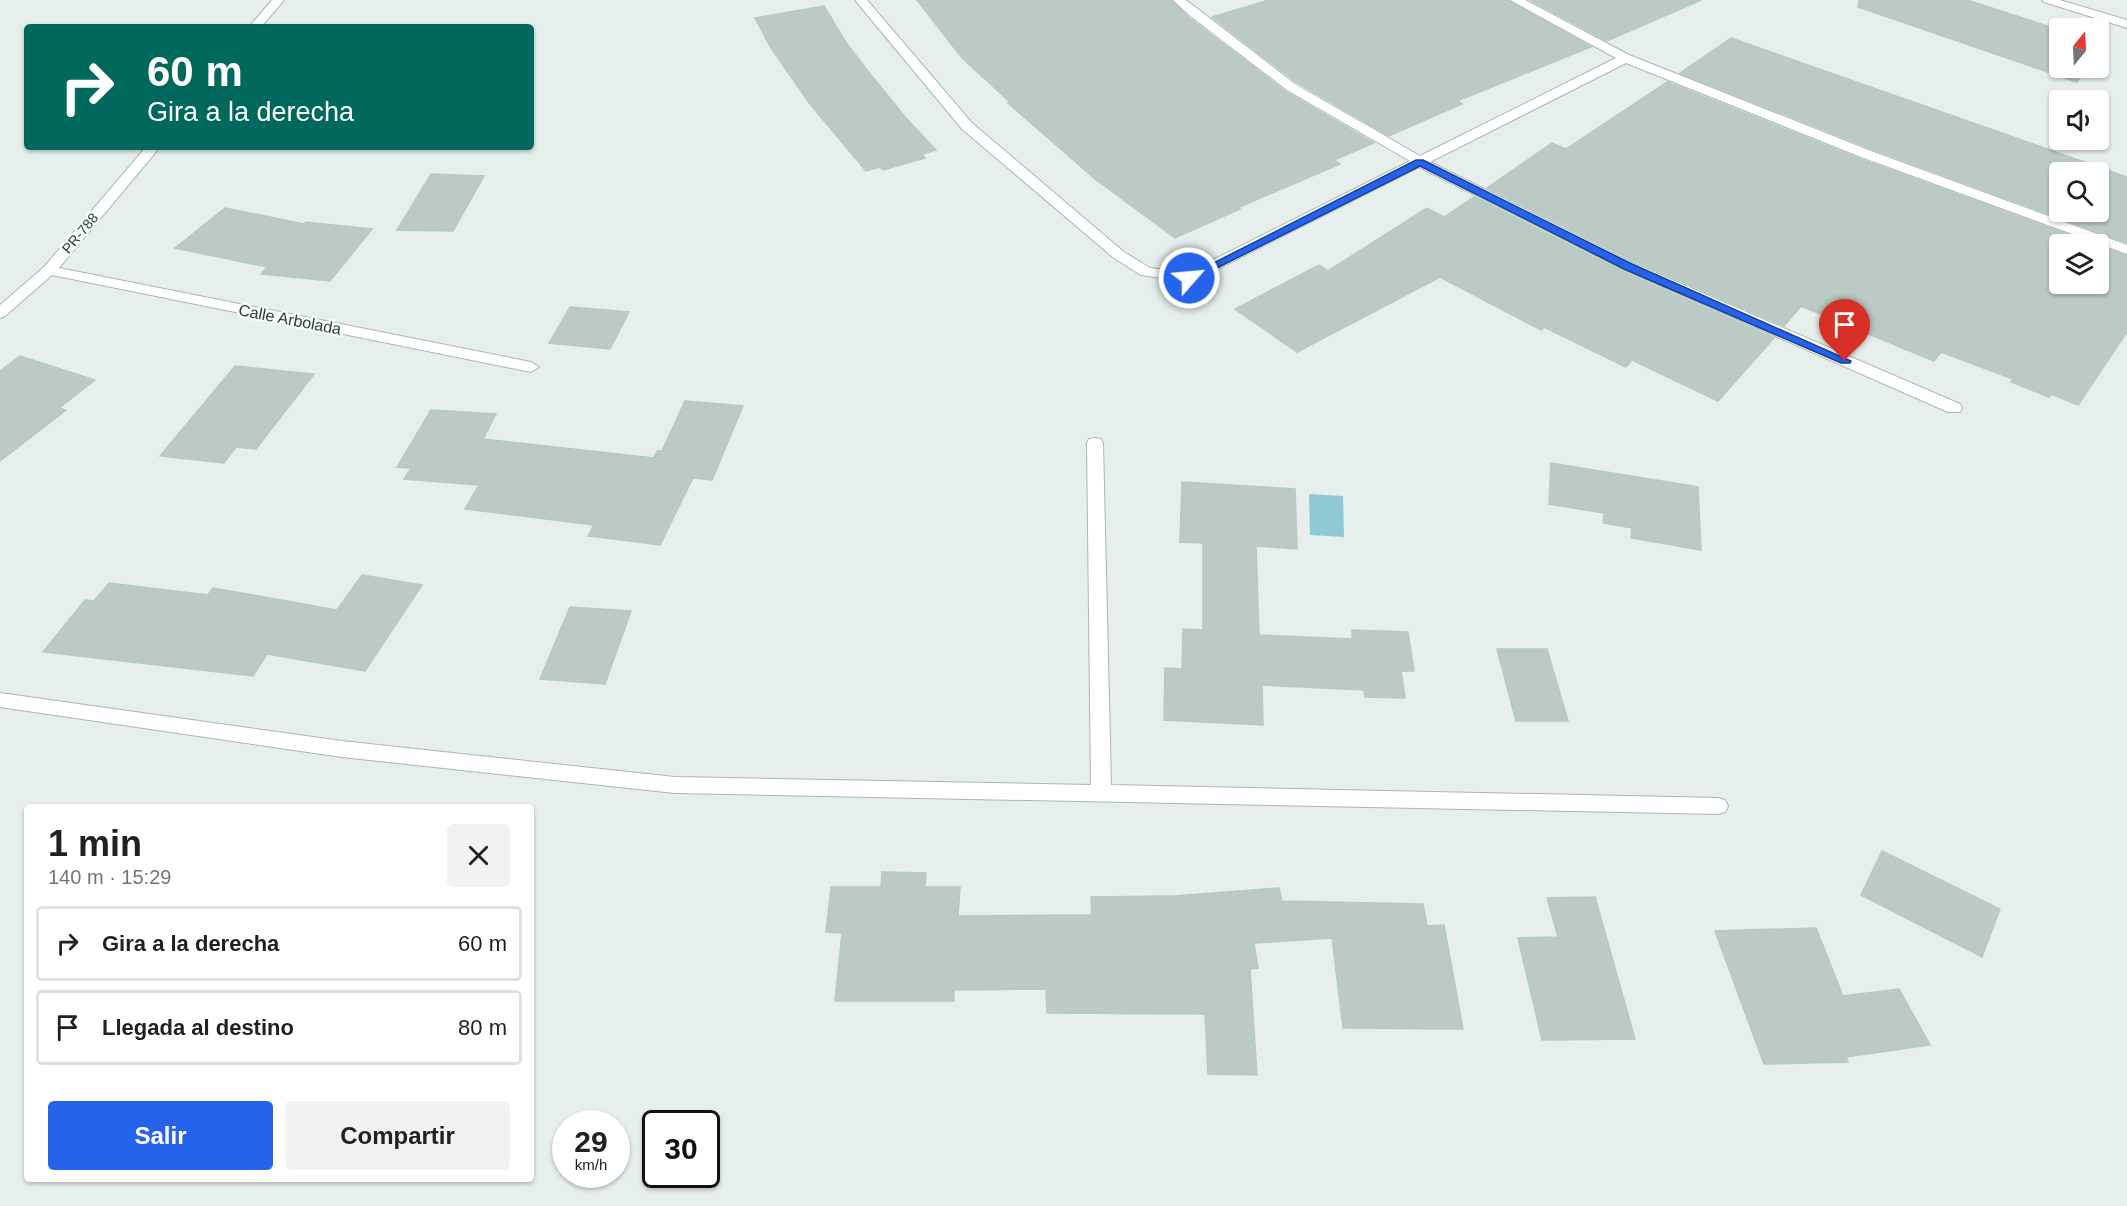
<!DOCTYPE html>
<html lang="es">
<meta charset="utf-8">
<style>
body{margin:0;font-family:Arial,sans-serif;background:#f2f2f2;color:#202124;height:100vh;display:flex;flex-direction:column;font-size:22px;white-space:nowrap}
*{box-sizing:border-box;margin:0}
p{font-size:20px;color:#757577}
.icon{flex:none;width:33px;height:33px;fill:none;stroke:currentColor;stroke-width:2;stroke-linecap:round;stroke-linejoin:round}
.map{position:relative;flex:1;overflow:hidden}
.drawer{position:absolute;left:24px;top:804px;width:510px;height:378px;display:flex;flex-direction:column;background:#fff;border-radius:6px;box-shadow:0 2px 4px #0004}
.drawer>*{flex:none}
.top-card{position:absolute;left:24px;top:24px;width:510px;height:126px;border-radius:6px;box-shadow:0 2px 4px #0004;background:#00695c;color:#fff;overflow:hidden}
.needle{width:39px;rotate:18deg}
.buttons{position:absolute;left:2049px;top:18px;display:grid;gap:12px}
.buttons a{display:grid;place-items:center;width:60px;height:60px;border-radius:6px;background:#fff;box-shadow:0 2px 4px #0004;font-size:30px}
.speed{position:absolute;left:552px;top:1110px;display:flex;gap:12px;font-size:30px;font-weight:700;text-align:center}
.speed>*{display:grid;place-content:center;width:78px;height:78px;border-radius:50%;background:#fff;box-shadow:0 2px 4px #0004;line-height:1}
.speed small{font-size:15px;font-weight:400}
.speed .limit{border:3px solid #111;border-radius:9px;background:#fff;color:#111}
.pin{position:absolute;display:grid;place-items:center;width:51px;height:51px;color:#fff;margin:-62px -26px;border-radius:50% 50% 50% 0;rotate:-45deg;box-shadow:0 0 6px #0007}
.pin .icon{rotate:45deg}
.me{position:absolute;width:66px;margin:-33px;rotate:63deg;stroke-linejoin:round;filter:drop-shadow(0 0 4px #0008)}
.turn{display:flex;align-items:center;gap:21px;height:126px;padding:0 24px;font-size:27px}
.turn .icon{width:78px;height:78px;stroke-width:2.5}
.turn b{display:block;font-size:42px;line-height:51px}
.round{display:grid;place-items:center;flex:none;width:63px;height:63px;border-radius:6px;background:#f2f2f2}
.summary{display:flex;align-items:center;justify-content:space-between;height:102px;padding:0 24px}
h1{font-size:36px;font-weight:700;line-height:45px}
.button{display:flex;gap:12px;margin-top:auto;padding:12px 24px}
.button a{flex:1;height:69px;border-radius:6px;background:#2563eb;color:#fff;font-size:24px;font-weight:700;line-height:69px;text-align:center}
.button a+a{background:#f2f2f2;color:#202124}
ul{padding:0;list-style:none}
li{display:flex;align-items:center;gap:18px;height:75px;margin:0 12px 9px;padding:0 12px;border:3px solid #e0e0e0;border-radius:6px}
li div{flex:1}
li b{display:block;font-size:22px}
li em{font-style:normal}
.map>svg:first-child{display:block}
</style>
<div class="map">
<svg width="2127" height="1206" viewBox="0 0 2127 1206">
<rect width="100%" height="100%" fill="#e6efeb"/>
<path fill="#8ec9d4" d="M1309 494 1343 496 1344 537 1310 535Z"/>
<g fill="#bbcac4" stroke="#b8c9c2" stroke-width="1.5" fill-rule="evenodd">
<path d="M917 0H1171L1188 17 1286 92 1374 143 1334 160 1340 164 1237 208 1240 209 1175 238 1095 179 1008 103 1010 102 962 58Z"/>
<path d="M1269 0H1508L1591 47 1457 101 1462 104 1389 136 1296 82 1212 17Z"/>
<path d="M1530 0H1701L1607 41Z"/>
<path d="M1859 0H1967L2060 30V68H2088L2077 82 1858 7Z"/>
<path d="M824 6 845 41 867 70 906 118 936 150 922 154 925 158 883 170 880 167 866 171 810 104 771 48 755 18Z"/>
<path d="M1731 38 2127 177V243L1872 149 1680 73ZM2060 172H2098V212H2060Z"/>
<path d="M1667 82 1860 159 2094 244H2060V284H2098V246L2127 256V332L2078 405 2051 394 2049 397 2011 382 2013 379 1941 352 1934 361 1801 306 1784 326 1634 261 1487 188 1552 143 1566 149Z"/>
<path d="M431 174 484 176 453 231 397 230Z"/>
<path d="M1474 197 1622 271 1774 338 1718 401 1632 360 1626 367 1544 327 1541 330 1440 277 1297 352 1235 309 1319 265 1328 271 1427 208 1444 217Z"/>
<path d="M225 208 304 224 306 222 372 229 330 281 261 274 267 267 175 248Z"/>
<path d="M570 307 629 312 610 349 549 343Z"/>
<path d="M20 356 95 380 59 408 66 410 0 461V371Z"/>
<path d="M235 366 314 374 256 449 236 447 224 463 160 456Z"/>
<path d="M685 401 743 406 712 480 693 478 660 545 588 536 594 525 465 509 479 485 404 479 411 468 397 467 431 410 496 414 483 439 654 458 657 451H662Z"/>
<path d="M1551 463 1698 487 1701 550 1631 538 1632 528 1603 523 1604 513 1549 504Z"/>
<path d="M1182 482 1295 489 1297 549 1256 546 1259 635 1352 639V630L1408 632 1414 671H1401L1405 698 1365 697 1364 690 1262 685 1263 725 1164 720 1165 668 1182 669 1183 629 1203 630V543L1180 542Z"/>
<path d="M362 575 422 585 365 671 267 654 253 676 43 652 85 600 94 601 109 583 208 595 213 588 337 610Z"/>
<path d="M570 607 631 611 605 684 540 679Z"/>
<path d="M1497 649H1547L1568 721H1516Z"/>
<path d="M1882 851 2000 909 1982 957 1861 895Z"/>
<path d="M882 872 926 873 925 887H960L958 916 1092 915 1091 897 1174 896 1279 888 1282 901 1423 904 1427 926 1444 925 1463 1029 1343 1028 1332 938 1254 943 1258 968 1250 969 1257 1075 1208 1074 1205 1014 1047 1013 1046 989 954 990V1001H835L842 933 826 932 831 887H881Z"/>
<path d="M1595 897 1635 1039 1542 1040 1518 938 1558 937 1547 898Z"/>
<path d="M1816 928 1843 996 1899 989 1930 1045 1846 1057 1848 1062 1764 1064 1715 931Z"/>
</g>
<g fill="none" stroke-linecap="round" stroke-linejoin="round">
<defs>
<g id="minor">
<path d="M272 0H284L261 27H249Z"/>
<path d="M855 0H867L972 123 1124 252 1150 268 1187 273 1410 161 1287 90 1189 15 1173 0H1186L1295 84 1420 156 1616 58 1510 0H1525L1629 55 1871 151 2127 245V254L1861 157 1626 63 1430 162 1633 263 1960 404 1962 408 1960 412H1948L1623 269 1419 167 1194 281 1189 282 1141 275 1114 258 962 129Z"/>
<path d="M2042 0H2060L2127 20V28L2044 2Z"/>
<path d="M146 147H160L59 268 531 362 539 367 531 372 52 275 5 316 0 318V305L44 267Z"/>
<path d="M1095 438 1101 439 1103 443 1111 785 1718 798 1725 800 1728 806 1725 812 1718 814 675 793 342 757 0 707V693L342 741 675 777 1091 785 1087 443 1089 439Z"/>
</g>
</defs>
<use href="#minor" stroke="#a8b8b2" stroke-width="2"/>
<use href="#minor" fill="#fff" fill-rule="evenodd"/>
</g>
<path fill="#2563eb" stroke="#184099" stroke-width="1.5" d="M1416 160H1423L1632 264 1851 361 1850 363H1841L1624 269 1420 166 1193 280H1185L1184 278Z"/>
<g text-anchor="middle" stroke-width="5" stroke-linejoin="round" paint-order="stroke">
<g font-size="14" fill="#24423a" stroke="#f7fbf9">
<text transform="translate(80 233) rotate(-50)" y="5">PR-788</text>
</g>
<g font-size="16" fill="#24423a" stroke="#f7fbf9">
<text transform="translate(290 319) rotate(11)" y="6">Calle Arbolada</text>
</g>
</g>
</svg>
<div class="buttons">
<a><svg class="needle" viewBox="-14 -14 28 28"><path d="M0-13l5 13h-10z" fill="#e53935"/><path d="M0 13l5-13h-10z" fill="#757577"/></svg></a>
<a><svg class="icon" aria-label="sound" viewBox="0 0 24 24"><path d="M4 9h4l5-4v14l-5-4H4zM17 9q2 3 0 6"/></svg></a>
<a><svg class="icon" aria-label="search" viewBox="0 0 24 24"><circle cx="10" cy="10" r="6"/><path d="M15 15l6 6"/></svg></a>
<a><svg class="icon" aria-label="layers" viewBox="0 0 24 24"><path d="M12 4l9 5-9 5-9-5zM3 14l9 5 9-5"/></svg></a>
</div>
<div class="speed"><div>29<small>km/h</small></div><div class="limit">30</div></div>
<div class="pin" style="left:1845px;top:361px;background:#d93025"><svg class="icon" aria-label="arrive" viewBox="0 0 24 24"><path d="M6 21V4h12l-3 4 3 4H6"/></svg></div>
<svg class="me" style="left:1189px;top:278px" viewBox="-20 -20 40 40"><circle r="17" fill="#2563eb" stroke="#fff" stroke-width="3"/><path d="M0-11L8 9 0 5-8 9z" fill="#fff"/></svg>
<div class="top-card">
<div class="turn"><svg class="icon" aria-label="right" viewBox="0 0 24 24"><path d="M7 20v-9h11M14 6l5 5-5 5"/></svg><div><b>60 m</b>Gira a la derecha</div></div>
</div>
<section class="drawer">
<div class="summary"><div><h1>1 min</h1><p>140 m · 15:29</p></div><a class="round"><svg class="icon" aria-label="close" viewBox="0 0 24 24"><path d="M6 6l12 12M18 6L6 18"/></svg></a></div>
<ul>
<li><svg class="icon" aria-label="right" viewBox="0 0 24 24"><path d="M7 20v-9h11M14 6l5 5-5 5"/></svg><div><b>Gira a la derecha</b></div><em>60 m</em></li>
<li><svg class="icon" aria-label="arrive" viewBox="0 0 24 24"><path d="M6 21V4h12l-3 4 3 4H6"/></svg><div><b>Llegada al destino</b></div><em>80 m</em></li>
</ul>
<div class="button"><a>Salir</a><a>Compartir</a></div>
</section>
</div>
